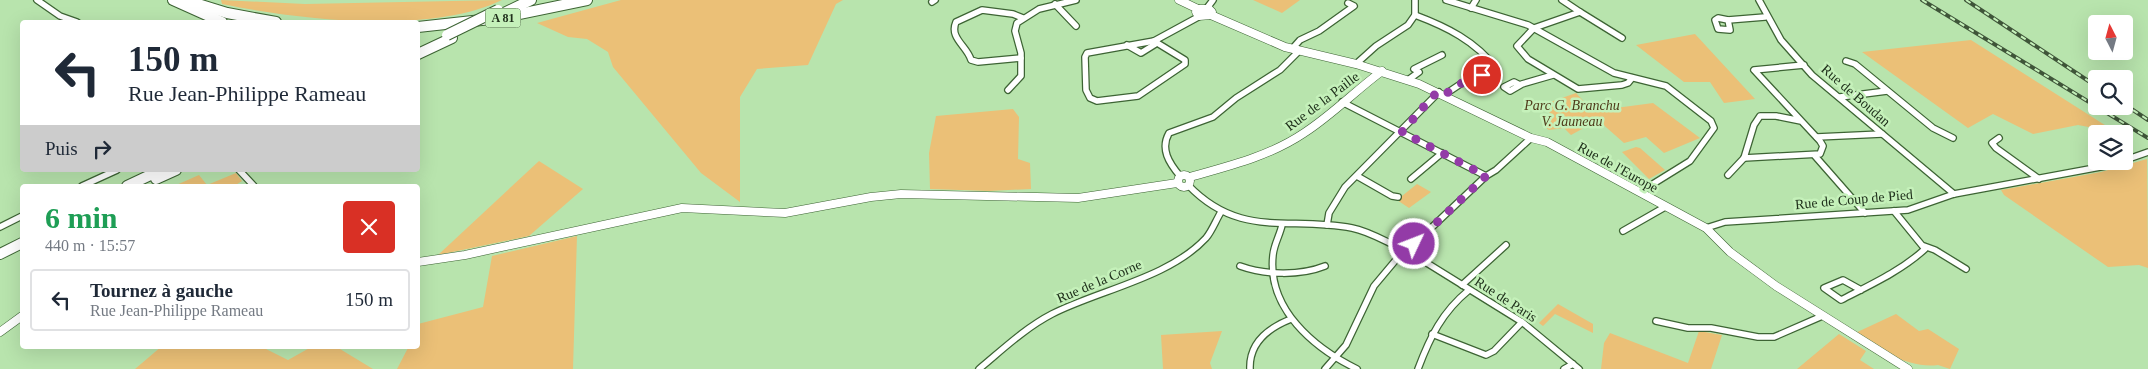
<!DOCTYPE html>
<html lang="fr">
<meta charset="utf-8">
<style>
body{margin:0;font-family:Georgia,serif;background:#f6f6f7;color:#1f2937;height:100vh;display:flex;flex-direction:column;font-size:19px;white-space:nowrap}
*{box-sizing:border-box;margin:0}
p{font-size:16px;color:#747a83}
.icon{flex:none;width:28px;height:28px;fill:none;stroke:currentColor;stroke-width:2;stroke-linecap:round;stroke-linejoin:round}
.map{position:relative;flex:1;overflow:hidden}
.panel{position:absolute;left:20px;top:184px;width:400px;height:165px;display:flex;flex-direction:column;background:#fff;border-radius:5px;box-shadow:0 5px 20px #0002}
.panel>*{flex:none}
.hud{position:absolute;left:20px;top:20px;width:400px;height:152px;border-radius:5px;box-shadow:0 5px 20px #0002;background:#fff;color:#1f2937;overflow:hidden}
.needle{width:32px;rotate:354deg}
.tools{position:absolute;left:2088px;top:15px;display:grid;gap:10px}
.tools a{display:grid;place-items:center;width:45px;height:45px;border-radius:5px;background:#fff;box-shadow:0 5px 20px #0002;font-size:25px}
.pin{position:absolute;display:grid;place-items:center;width:42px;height:42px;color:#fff;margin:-21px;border:2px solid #fff;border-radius:50%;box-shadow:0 1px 5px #0007}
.me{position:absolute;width:55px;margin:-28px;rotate:47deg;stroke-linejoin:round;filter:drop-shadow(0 0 4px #0008)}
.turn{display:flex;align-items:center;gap:18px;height:105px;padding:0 25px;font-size:22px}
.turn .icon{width:65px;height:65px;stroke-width:2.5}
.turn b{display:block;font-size:35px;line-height:42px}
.then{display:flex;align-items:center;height:48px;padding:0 25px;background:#0003;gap:10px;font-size:19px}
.round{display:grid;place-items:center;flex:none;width:52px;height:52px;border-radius:5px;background:#f6f6f7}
.summary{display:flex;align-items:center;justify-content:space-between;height:85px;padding:0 25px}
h1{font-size:30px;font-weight:700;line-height:38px;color:#1e9e55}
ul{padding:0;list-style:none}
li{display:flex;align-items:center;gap:15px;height:62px;margin:0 10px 8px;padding:0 15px;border:2px solid #e0e1e3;border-radius:5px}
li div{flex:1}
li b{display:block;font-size:19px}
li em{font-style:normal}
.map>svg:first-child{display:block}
</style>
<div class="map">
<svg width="2148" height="369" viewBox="0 0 2148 369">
<rect width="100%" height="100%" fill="#b8e4ad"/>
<g fill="#ebc077">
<path d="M221 0 305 4 502 0C430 35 299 20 222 4Z"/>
<path d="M621 0H843L836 4 808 65 757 69 740 97V202L701 173 613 67 608 52 587 39 568 37 537 23Z"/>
<path d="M1253 0H1300L1282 13Z"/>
<path d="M1695 34 1755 99 1724 103 1710 82H1684L1636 45Z"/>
<path d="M1971 40 2119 134H2106L2099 129 2078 125 2033 134 1993 114 1968 128 1862 52Z"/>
<path d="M1576 93 1593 111 1653 103 1700 138 1664 153 1646 137 1624 143 1599 121 1588 119 1582 129 1571 135 1564 128 1549 130 1542 125 1555 116 1539 106Z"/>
<path d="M1013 109 1019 117 1018 159 1030 163 1031 189 989 191 930 189 929 153 936 116Z"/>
<path d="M1636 147 1640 148 1665 170 1649 179 1622 152Z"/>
<path d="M2147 159 2148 268 2139 265 2108 267 2004 195 2001 190 2101 172Z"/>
<path d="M539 161 583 189 529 236 438 255Z"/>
<path d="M236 173 242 181 234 186H174L199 175 207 185Z"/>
<path d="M1417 184 1431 192 1409 208 1397 200Z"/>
<path d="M577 236 573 369H397L409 346H418V324L483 307 492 256Z"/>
<path d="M1558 304 1593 324V333L1555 314 1543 326 1539 323Z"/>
<path d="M1896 314 1919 331 1928 329 1959 349 1950 369 1938 365C1910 369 1877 349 1853 334Z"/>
<path d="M1222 331 1210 363 1212 369H1163L1161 335Z"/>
<path d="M1699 331 1722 335 1711 369H1601L1604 343 1610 333 1688 363Z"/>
<path d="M1839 334 1866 351 1860 360 1874 369H1797Z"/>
<path d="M162 346H260L288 360 313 346H335L373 369H135Z"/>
</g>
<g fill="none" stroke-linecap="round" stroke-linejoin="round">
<defs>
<g id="minor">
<path d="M37 0 60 16 77 22"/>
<path d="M1446 0 1528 25 1614 73 1666 86 1711 121 1714 128 1690 161 1640 192"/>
<path d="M1562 0 1580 12 1534 28 1517 46 1528 59 1578 89 1622 85 1628 83 1632 78"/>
<path d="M1759 0 1781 40 1812 75 1954 194"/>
<path d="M932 2 935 0"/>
<path d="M1055 4 1076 26"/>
<path d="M1207 8 1213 0"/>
<path d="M1471 8 1476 0"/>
<path d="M1580 12 1622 38"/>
<path d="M1415 15C1447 27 1475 41 1496 68L1465 81 1444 95"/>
<path d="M1718 18 1728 20 1730 30 1718 29 1715 20Z"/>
<path d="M1728 20 1765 17"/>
<path d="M1154 41 1185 60V64L1138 96 1097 101 1090 98 1086 90 1085 57 1087 53Z"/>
<path d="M1154 41 1200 16"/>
<path d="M1127 45 1141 53 1157 43"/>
<path d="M1292 49 1300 40 1319 31 1354 6 1348 3"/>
<path d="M1021 58 978 62 971 60C967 46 949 38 956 22L982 10 1013 14 1023 18"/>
<path d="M1846 61 1855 64 1933 128 1953 138"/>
<path d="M1356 64 1376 46 1408 25 1415 15V0"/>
<path d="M1408 80 1419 72 1414 69 1442 55"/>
<path d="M1520 85 1514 82 1504 87 1510 91 1522 84 1553 75"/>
<path d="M1008 90 1021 76V53L1015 31 1017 23 1039 9 1076 0"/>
<path d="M1840 97 1887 91"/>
<path d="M1342 102 1486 176"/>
<path d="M1801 121 1776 116H1760L1754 125 1744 158 1820 154 1823 146 1820 141 1754 70 1804 65"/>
<path d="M1817 137 1882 134"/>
<path d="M1999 138 1992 143 1996 148 2039 179"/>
<path d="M1815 156 1865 213"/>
<path d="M239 170 254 186"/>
<path d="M1728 175 1744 158"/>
<path d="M1180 176C1169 163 1160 149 1169 133L1213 117 1236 98 1280 70 1299 51"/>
<path d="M1357 176 1392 196 1398 197"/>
<path d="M1411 179 1442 153"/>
<path d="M1188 185C1240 239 1287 216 1352 228 1368 231 1383 240 1398 247"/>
<path d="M82 186 117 170"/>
<path d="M1282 225C1280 235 1274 244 1273 255 1267 309 1314 348 1357 369"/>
<path d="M1327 225 1329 213 1345 187 1439 92"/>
<path d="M0 227 22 216"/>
<path d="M1706 228 1725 222 1908 210 1954 194 2111 165 2148 152"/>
<path d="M1623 231 1665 207"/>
<path d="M1401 245 1411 247 1415 252 1414 255 1408 258 1400 255 1397 248Z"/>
<path d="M1924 246 1935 250 1966 269"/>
<path d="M1411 247 1486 176 1496 170 1531 138"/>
<path d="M1414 255 1522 322 1579 369"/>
<path d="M1240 266C1265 275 1300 276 1325 266"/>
<path d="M1462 285 1506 245"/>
<path d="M1861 290 1843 280 1824 288 1841 300C1870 285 1901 271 1925 249L1894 211"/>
<path d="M1656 321 1688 328H1711L1758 337H1774L1820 317"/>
<path d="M1432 334 1486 355 1494 351 1522 322"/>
<path d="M979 369C1002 350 1025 328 1052 314 1099 290 1169 278 1206 238 1212 231 1216 220 1221 212"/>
<path d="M1250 369C1249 343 1268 328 1291 319"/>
<path d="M1325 369 1346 345 1374 286 1400 255"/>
<path d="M1418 369C1430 337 1442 312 1469 290"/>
<path d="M1564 369 1573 364"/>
</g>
<g id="tertiary">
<path d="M1179 0 1198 9"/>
<path d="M1198 9 1196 12 1199 16 1211 15"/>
<path d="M1198 9H1209L1212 12 1211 15"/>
<path d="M1211 15 1285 47 1356 64 1419 84 1531 138 1547 142 1706 228 1730 252 1776 286 1908 369"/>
<circle cx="1184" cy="181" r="6"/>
<path d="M1190 177C1229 166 1270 156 1304 133 1332 115 1355 91 1382 71"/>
<path d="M418 262 465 255 682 208 785 213 871 197 901 194 1078 198 1177 183"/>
<path d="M0 332 22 316"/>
</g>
<g id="motorway">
<path d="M173 0 222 22"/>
<path d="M185 0 227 13 276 22"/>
<path d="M500 15 531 0"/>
<path d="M418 27 500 18 587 0"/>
<path d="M418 54 452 38"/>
<path d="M156 179 176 170"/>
<path d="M127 186 161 170"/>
<path d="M0 254 22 243"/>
</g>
</defs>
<use href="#minor" stroke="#3d6434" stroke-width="8"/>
<use href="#tertiary" stroke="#3d6434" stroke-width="9"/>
<use href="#motorway" stroke="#3d6434" stroke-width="12"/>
<use href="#minor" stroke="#fff" stroke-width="5.5"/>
<use href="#tertiary" stroke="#fff" stroke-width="8"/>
<use href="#motorway" stroke="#fff" stroke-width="10"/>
<defs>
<g id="rail">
<path d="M1922 0 2148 138"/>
<path d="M1966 0 2096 86"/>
<path d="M2124 104 2148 120"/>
</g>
</defs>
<use href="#rail" stroke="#3f5539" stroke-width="4"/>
<use href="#rail" stroke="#c5f1ba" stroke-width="2" stroke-dasharray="5.5" stroke-linecap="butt"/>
<defs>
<path id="motorway-bridge" d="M447 35 498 10"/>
</defs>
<use href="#motorway-bridge" stroke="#3d6434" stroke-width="12" stroke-linecap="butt"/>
<use href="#motorway-bridge" stroke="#fff" stroke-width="10"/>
</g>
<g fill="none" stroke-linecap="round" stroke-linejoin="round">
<path stroke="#933ba7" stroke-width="9" stroke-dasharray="0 16.2" d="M1414 244 1486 176 1402 132 1433 96 1439 92 1444 95 1465 81 1482 75"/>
</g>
<g text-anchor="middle" stroke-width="5" stroke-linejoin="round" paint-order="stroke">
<rect fill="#c5f1ba" stroke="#526b4b" stroke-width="1" x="485.5" y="8.5" width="35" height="19" rx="4"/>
<g font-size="12" font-weight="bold" fill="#20311c">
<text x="503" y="22">A 81</text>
</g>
<g font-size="14" fill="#20311c" stroke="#c5f1ba">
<text transform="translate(1856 95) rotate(41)" y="5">Rue de Boudan</text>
<text transform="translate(1322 101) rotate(-37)" y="5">Rue de la Paille</text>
<text transform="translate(1618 167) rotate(29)" y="5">Rue de l'Europe</text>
<text transform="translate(1854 199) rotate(-5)" y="5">Rue de Coup de Pied</text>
<text transform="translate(1099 281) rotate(-23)" y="5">Rue de la Corne</text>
<text transform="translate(1506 299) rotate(33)" y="5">Rue de Paris</text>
</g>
<g font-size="14" font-style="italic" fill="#4f3b1a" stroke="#c5f1ba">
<text x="1572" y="110">Parc G. Branchu<tspan x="1572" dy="16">V. Jauneau</tspan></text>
</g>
</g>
</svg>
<div class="tools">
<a><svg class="needle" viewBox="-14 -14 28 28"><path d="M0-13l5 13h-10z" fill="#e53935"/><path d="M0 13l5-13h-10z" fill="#747a83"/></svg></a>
<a><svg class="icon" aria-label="search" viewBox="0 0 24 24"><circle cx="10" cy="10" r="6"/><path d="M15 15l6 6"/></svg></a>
<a><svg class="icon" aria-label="layers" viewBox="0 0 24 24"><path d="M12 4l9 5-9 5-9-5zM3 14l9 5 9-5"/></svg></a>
</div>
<div class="pin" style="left:1482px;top:75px;background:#d93025"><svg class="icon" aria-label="arrive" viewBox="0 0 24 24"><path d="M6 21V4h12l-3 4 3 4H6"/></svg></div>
<svg class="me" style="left:1414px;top:244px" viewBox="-20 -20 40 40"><circle r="17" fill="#933ba7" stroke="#fff" stroke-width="3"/><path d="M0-11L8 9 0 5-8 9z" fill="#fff"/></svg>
<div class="hud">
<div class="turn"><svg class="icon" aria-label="left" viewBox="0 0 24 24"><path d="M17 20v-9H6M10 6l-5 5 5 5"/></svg><div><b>150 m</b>Rue Jean-Philippe Rameau</div></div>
<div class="then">Puis<svg class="icon" aria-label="right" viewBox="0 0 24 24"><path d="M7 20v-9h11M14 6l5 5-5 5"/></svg></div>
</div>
<section class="panel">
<div class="summary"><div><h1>6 min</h1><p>440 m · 15:57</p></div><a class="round" style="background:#d93025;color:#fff"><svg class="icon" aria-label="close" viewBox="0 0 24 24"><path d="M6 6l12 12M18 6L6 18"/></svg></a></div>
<ul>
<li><svg class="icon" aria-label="left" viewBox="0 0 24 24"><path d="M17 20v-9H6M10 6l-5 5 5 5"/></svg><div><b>Tournez à gauche</b><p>Rue Jean-Philippe Rameau</p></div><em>150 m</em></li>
</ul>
</section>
</div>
